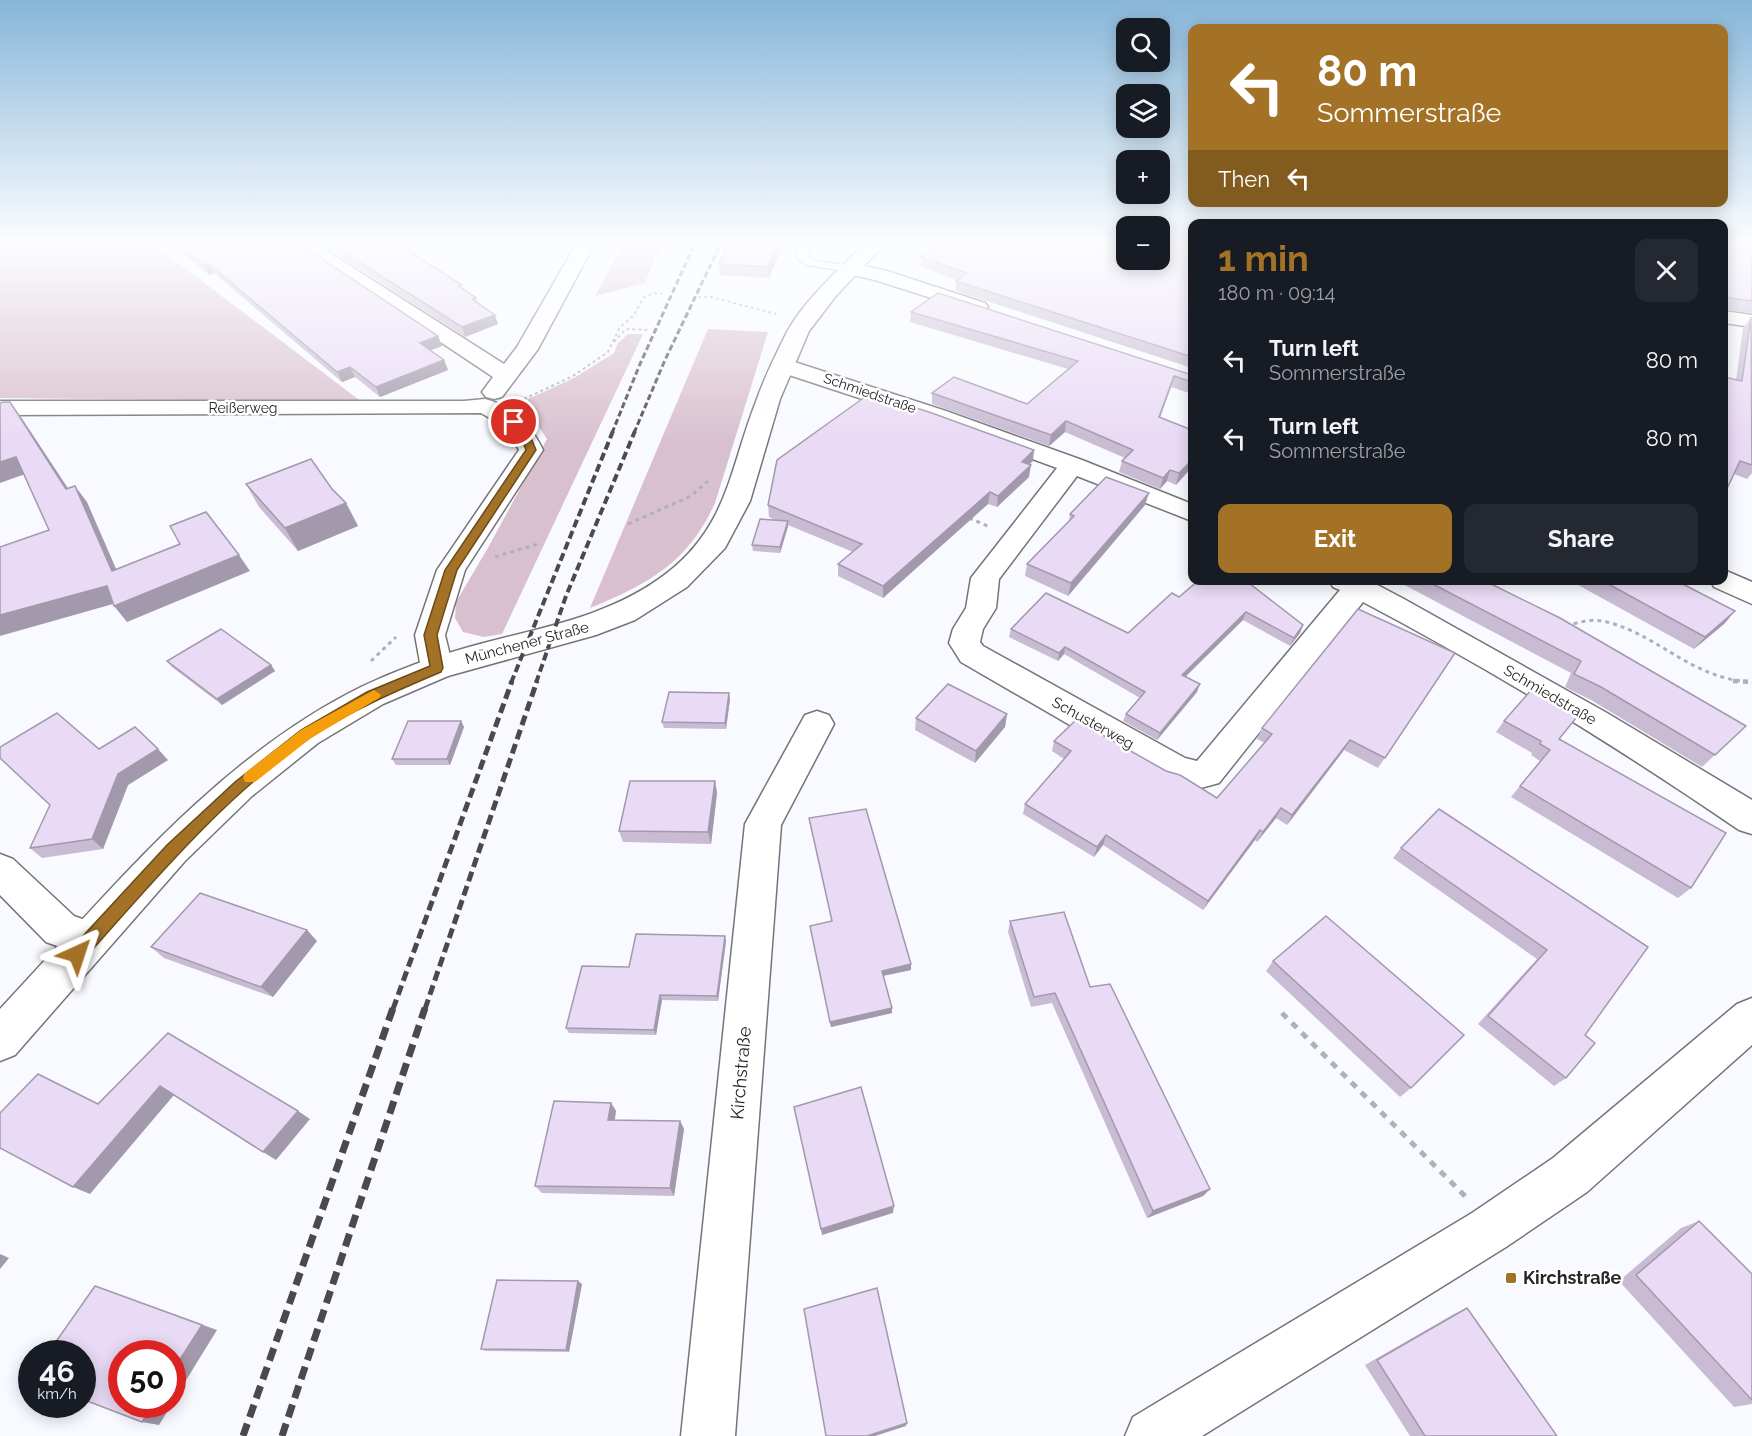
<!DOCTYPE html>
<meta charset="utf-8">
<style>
body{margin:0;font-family:Raleway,sans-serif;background:#242831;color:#f1f3f6;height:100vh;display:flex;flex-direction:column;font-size:22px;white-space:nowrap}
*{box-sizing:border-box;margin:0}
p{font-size:20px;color:#9ea1a6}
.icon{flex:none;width:33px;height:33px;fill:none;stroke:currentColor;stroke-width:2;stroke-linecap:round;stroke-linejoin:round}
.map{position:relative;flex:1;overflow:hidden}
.drawer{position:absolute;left:1188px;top:219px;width:540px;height:366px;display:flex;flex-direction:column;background:#171b24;border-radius:12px;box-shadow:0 3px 15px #0003}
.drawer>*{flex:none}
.banner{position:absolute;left:1188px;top:24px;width:540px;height:183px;border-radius:12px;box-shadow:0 3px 15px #0003;background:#a37227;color:#fff;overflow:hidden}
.tools{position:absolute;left:1116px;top:18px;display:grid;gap:12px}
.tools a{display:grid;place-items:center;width:54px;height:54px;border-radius:12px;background:#171b24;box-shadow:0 3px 15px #0003;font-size:30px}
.speed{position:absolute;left:18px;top:1340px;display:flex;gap:12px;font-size:30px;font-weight:700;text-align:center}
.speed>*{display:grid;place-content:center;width:78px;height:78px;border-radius:50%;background:#171b24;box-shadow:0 3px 15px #0003;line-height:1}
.speed small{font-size:15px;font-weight:400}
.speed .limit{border:9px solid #d22;background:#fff;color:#111}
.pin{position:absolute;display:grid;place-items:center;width:51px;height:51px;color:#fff;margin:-26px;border:3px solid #fff;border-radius:50%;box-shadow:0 2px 6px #0007}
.me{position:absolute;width:66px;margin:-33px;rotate:42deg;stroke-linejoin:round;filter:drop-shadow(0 0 4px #0008)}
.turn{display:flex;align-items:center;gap:21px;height:126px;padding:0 30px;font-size:27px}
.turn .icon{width:78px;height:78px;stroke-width:2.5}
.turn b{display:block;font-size:42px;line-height:51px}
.then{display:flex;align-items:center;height:57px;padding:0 30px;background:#0003;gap:12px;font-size:22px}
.round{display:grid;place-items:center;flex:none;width:63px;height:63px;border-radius:12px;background:#242831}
.head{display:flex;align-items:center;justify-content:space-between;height:102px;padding:0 30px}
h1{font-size:36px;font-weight:700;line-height:45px;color:#a37227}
.action{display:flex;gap:12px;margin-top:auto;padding:12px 30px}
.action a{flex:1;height:69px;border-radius:12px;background:#a37227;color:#fff;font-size:24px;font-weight:700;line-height:69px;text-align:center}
.action a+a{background:#242831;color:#f1f3f6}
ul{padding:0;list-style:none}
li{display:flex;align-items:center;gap:18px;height:78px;padding:0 30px}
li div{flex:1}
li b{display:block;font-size:22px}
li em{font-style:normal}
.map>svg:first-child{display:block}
</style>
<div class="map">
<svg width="1752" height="1436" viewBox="0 0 1752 1436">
<rect width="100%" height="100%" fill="#f9faff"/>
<g fill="#d9c0ce">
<path d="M0 241H149L362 402 0 398Z"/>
<path d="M625 241H663L645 283 595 296Z"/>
<path d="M708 329 768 332 715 503C688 563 648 584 590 608Z"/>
<path d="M628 334H643L502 634 484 637 463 632 455 618 456 602 489 546 547 439 532 417 519 403 574 378 614 353 618 343Z"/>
</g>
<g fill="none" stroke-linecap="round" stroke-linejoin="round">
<defs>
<path id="lane" d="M797 241H808L809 257 813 260 851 266 857 269 851 272 805 265 797 258Z"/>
<g id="street">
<path d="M289 241H311L504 364 517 347 578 241H596L538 349 502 397 494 399 486 397 482 392 493 377Z"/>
<path d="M851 263 887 271 985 303 988 307 985 311 978 313 875 280 844 273 841 269 844 265Z"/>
<path d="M1724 311 1752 315V327L1724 323Z"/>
<path d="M782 358 946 411 1082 460 1192 504V521L1077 476 999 579 996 608 983 629 980 642 983 646 1185 758 1197 761 1340 590 1333 587 1329 580H1368L1404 599 1607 713 1752 800V834L1739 830C1618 747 1492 670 1363 602L1219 783 1197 789 1163 779 961 662 949 643 953 629 966 608 971 578 1057 468 929 421 774 370 771 365 774 360Z"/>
<path d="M485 399C513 406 531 425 543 450L465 570 445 635 453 668 448 676 437 679 426 676 421 668 415 635 437 570 519 450C510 431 499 423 481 413L0 415V401H464Z"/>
<path d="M1724 570 1752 582V604L1714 587 1710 580H1724Z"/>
<path d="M817 711 829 715 834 724 781 825 735 1436H681L745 824 805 715Z"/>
<path d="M0 854 13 859 74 916 104 927 110 940 104 953 90 958 46 942 0 895Z"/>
<path d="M1752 998V1045L1587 1192 1506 1247 1202 1436H1125L1133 1417 1472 1213 1553 1158 1737 1004Z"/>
</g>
<path id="secondary" d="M867 241H887L835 297 809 331 780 399 750 501 725 548 687 587 635 620 596 635 448 676 383 704 318 743 252 796 185 861 15 1055 0 1061V1009C109 893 215 759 361 687 395 671 432 657 469 647 537 628 609 618 667 573 729 525 730 466 757 399 765 376 776 354 787 332 805 299 841 268 867 241Z"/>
</defs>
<use href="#lane" stroke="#747479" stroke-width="2"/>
<use href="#street" stroke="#747479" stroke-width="3"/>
<use href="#secondary" stroke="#747479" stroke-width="3"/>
<g stroke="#b0b1b5" stroke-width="2" stroke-dasharray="3 3" stroke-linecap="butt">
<path d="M698 297H711L776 314"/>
<path d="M614 342 626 329 648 330"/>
<path d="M524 399 573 376 608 352 620 327 634 315 643 298 654 293 666 294"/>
</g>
<g stroke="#b0b1b5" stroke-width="3" stroke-dasharray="4 4" stroke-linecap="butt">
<path d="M969 518 990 527"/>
<path d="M628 524 691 496 708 481"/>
<path d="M495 557 538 544"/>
<path d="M1566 626C1579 622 1594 618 1607 622 1661 636 1691 679 1752 682"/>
<path d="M371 661 396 637"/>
</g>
<path stroke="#b0b1b5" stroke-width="4.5" stroke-dasharray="5 5" stroke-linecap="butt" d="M1733 681 1752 682"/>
<path stroke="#b0b1b5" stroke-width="5" stroke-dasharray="7 7" stroke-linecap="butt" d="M1282 1013 1466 1197"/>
<use href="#lane" fill="#fff" fill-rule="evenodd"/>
<use href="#street" fill="#fff" fill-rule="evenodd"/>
<use href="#secondary" fill="#fff" fill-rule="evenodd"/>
<g stroke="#4a4a4d" stroke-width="3" stroke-dasharray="6 3" stroke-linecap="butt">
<path d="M612 433 640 364 696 241"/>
<path d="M634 433 665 360 722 241"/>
</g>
<g stroke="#4a4a4d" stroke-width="4" stroke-dasharray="8 4" stroke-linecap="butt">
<path d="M511 683 613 431"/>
<path d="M536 683 566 596 635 431"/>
</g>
<g stroke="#4a4a4d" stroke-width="5" stroke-dasharray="10 5" stroke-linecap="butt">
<path d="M393 1009 512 681"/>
<path d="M425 1009 537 681"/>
</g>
<g stroke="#4a4a4d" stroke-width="7" stroke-dasharray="13 7" stroke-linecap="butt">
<path d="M243 1436 393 1008"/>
<path d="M282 1436 425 1008"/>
</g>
</g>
<g fill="#c8bbd3">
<path d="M168 241H295L438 336 442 346 430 350 444 360 448 370 380 397 355 377 342 382 214 273 209 275Z"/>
<path d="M316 241H398L410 249 412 254 476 298 478 303 498 324 465 337Z"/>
<path d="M784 241 769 278 720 275 719 264Z"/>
<path d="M937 241H1192V368L956 291V281L957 280 921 267V257L946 244Z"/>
<path d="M1724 245 1752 251V313L1724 310Z"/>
<path d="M911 312 1192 375V394L1171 387 1160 418 1192 430V467L1176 485 1167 481 1160 489 1119 472 1122 461 1125 458 1065 432 1049 446 932 404V393L1027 404 1068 369 910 322Z"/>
<path d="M1751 317 1752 473 1747 479 1734 474 1736 380 1743 328Z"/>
<path d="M1033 461 1029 465V477L997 507 988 504 883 598 838 576V564L853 552 788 525 780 553 753 551 752 545 775 520 769 517 768 505Z"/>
<path d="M246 484 332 489 346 503 358 526 298 551 259 507Z"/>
<path d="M1145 505 1068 596 1025 576 1027 564 1069 521 1070 514Z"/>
<path d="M1395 580H1492L1490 583 1746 726 1702 767 1591 700 1565 687 1571 673Z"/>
<path d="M1569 580H1675L1735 611 1724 624 1694 649Z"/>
<path d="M1179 597 1303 625 1300 633 1290 646 1243 620 1186 676 1197 692 1157 740 1123 721 1126 714 1140 698 1064 654 1058 661 1009 637 1011 629 1128 633Z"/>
<path d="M1455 653 1378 768 1344 750 1287 825 1276 818 1257 842 1255 840 1203 910 1103 845 1094 857 1023 814 1025 804 1064 759 1052 751 1054 741 1166 771 1217 798 1265 743 1257 739 1262 728Z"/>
<path d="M167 661 271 665 275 671 222 705 172 667Z"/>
<path d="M730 699 726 729 664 728 662 722Z"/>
<path d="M1007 714 1005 727 975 763 915 730 916 718Z"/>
<path d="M461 721 464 727 450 765H396L392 759Z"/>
<path d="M1504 721 1559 739 1691 888 1678 898 1511 797 1540 761 1531 755 1532 753 1496 732Z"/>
<path d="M99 749 168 760 128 785 103 849 42 858 30 848Z"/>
<path d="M715 781 717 793 711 844 623 842 619 831Z"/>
<path d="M809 818 911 970 883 976 892 1008V1013L831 1027 810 926 832 921Z"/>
<path d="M1401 848 1648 947 1585 1035 1566 1078 1554 1086 1478 1024 1537 959 1393 858Z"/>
<path d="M1010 921 1090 987 1210 1189 1203 1196 1147 1218 1052 1003 1031 1007 1008 932Z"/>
<path d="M317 941 273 997 164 958 151 947Z"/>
<path d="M726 941 718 1001 662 1000 656 1035 569 1033 566 1028 629 967Z"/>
<path d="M1273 961 1411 1088 1400 1097 1266 971Z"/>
<path d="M611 1103 616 1111 615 1120 680 1121 684 1129 674 1196 542 1193 535 1186Z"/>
<path d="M1699 1221 1752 1274V1404L1734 1407 1619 1281 1681 1228Z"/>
<path d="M582 1284 569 1352 485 1351 481 1349Z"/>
<path d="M1467 1308 1557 1436H1410L1365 1365 1454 1314Z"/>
</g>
<g fill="#a399ac">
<path d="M779 241H784L769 278 768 267Z"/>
<path d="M209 264 214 273 209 275 204 265Z"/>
<path d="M495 315 498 324 465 337 462 327Z"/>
<path d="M438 336 442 346 424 353 420 343Z"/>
<path d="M444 360 448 370 380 397 376 387Z"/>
<path d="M350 367 355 377 342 382 337 372Z"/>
<path d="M1174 376 1171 387 1156 428 1159 417Z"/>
<path d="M10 402 21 417 79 505 66 489Z"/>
<path d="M1066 421 1065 432 1049 446 1051 435Z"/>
<path d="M1034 450 1033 461 1020 473 1022 462Z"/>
<path d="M16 457 28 473 0 483V462Z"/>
<path d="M1192 460V467L1176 485 1179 473Z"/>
<path d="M1031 465 1029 477 997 507 998 496Z"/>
<path d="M1170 470 1167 481 1160 489 1163 478Z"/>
<path d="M75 486 87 502 124 587 112 571Z"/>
<path d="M990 492 988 504 883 598V586Z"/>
<path d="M1149 493 1145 505 1068 596 1071 583Z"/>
<path d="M346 503 358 526 298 551 285 528Z"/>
<path d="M788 521V527L780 553V547Z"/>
<path d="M239 555 250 571 127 622 114 606Z"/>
<path d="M107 586 120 602 0 636V615Z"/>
<path d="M1735 611 1724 624 1694 649 1705 637Z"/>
<path d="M1246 612 1243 620 1180 682 1182 675Z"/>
<path d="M1303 625 1300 633 1290 646 1294 638Z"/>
<path d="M1065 647 1064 654 1058 661 1059 653Z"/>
<path d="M271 665 275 671 222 705 217 699Z"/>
<path d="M1200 684 1197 692 1157 740 1160 733Z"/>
<path d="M729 693 730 699 726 729 725 723Z"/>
<path d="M1007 714 1005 727 975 763 976 751Z"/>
<path d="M461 721 464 727 450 765 447 759Z"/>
<path d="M1350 740 1344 750 1287 825 1292 815Z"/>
<path d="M158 749 168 760 128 785 103 849 92 839 118 774Z"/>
<path d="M715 781 717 793 711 844 708 832Z"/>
<path d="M1281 808 1276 818 1257 842 1263 832Z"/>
<path d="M1260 830 1255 840 1203 910 1208 901Z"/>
<path d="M1106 835 1103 845 1094 857 1097 847Z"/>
<path d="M307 930 317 941 273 997 261 987Z"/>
<path d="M725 936 726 941 718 1001 717 996Z"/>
<path d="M911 964V970L882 976V971Z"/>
<path d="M660 995 662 1000 656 1035 654 1030Z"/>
<path d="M892 1008V1013L831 1027 830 1022Z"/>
<path d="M160 1086 174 1095 90 1194 73 1187Z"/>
<path d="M611 1103 616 1111 613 1128 608 1120Z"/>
<path d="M298 1111 310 1119 276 1160 263 1152Z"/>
<path d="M680 1121 684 1129 674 1196 670 1188Z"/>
<path d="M1210 1189 1203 1196 1147 1218 1153 1211Z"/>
<path d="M894 1206 893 1213 822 1235 821 1229Z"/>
<path d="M0 1254 9 1258 0 1269Z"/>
<path d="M578 1281 582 1284 569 1352 566 1350Z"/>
<path d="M95 1286 217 1330 172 1403V1372Z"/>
<path d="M153 1404H172L159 1425 142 1422Z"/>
<path d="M907 1423 906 1426 875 1436H867Z"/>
</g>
<g fill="#e9daf5" stroke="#a399ac" stroke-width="1.5">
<path d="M174 241H295L438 336 420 343 444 360 376 387 350 367 337 372 209 264 204 265Z"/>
<path d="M326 241H398L410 249 407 250 462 285 459 286 476 298 472 299 495 315 462 327Z"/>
<path d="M730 241H779L768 267 719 264Z"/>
<path d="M950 241H1126V260H1160V241H1192V357L956 281 967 273 921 257Z"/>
<path d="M1724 245 1752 251V301L1724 297Z"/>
<path d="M938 293 1192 375V382L1174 376 1159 417 1192 430V460L1179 473 1170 470 1163 478 1122 461 1133 450 1066 421 1051 435 932 393 954 377 1027 404 1078 361 911 312Z"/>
<path d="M1751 317 1752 465 1740 461 1724 495V377L1742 381Z"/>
<path d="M869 394 910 409 913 407 929 412 1034 450 1022 462 1031 465 998 496 990 492 883 586 838 564 862 544 768 505 777 460Z"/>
<path d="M3 402H10L66 489 75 486 112 571 180 544 170 526 206 512 239 555 114 606 107 586 0 615V547L49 530 16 457 0 462V403Z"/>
<path d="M311 459 332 489 346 503 285 528 246 484Z"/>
<path d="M1106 477 1149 493 1071 583 1027 564 1074 516 1070 514Z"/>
<path d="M760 519 788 521 780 547 752 545Z"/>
<path d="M1199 580H1245L1303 625 1294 638 1246 612 1182 675 1200 684 1160 733 1126 714 1145 692 1065 647 1059 653 1011 629 1046 593 1128 633 1172 593 1179 597Z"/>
<path d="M1425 580H1492L1489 583 1560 618 1746 726 1715 755 1601 687 1574 674 1581 661Z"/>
<path d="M1601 580H1675L1735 611 1705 637Z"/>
<path d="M1358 609 1455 653 1385 758 1350 740 1292 815 1281 808 1263 832 1260 830 1208 901 1106 835 1097 847 1025 804 1071 751 1054 741 1076 720 1166 771 1180 775 1217 798 1272 734 1262 728Z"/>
<path d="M221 629 271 665 217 699 167 661Z"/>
<path d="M948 684 1007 714 976 751 916 718Z"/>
<path d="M1533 688 1581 712 1559 739 1726 833 1691 888 1520 786 1550 750 1540 744 1541 741 1504 721Z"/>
<path d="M669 692 729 693 725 723 662 722Z"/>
<path d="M57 713 99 749 135 727 158 749 118 774 92 839 30 848 50 805 0 758V747Z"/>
<path d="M408 721H461L447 759H392Z"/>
<path d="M630 781H715L708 832 619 831Z"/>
<path d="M866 809 911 964 882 971 892 1008 830 1022 810 926 832 921 809 818Z"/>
<path d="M1439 809 1648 947 1585 1035 1595 1043 1566 1078 1488 1016 1547 950 1401 848Z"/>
<path d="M200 893 307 930 261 987 151 947Z"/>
<path d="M1064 912 1090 987 1110 984 1210 1189 1153 1211 1055 993 1034 997 1010 921Z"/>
<path d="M1326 916 1464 1035 1411 1088 1273 961Z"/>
<path d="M636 934 725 936 717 996 660 995 654 1030 566 1028 582 966 629 967Z"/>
<path d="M168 1033 298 1111 263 1152 160 1086 73 1187 0 1148V1113L38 1074 98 1104Z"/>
<path d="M861 1087 894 1206 821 1229 794 1107Z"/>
<path d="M554 1101 611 1103 608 1120 680 1121 670 1188 535 1186Z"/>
<path d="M1699 1221 1752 1274V1400L1636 1275Z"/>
<path d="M497 1280 578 1281 566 1350 481 1349Z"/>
<path d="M95 1286 202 1325 172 1372V1353H122V1404H153L142 1422 82 1399V1353H48Z"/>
<path d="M877 1288 907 1423 867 1436H826L804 1309Z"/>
<path d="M1467 1308 1557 1436H1425L1377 1360Z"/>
</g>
<linearGradient id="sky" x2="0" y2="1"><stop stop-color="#87b6d9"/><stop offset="0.55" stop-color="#fcfdff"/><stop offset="1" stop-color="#fcfdff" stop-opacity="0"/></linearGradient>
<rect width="1752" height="442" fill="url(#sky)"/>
<path fill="#a37227" stroke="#6a4a19" stroke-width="1.5" d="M510 420H517L528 431 536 450 457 570 437 635 443 668 441 672C396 691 352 710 311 737 223 797 153 882 83 960L77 962 71 960 69 954 71 949 167 845 235 782 301 730 367 692 430 666 424 635 445 570 526 450 519 432 509 422Z"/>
<path fill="#f59e0b" d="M374 690 381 695 379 698 311 738 255 782H245L243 777 245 773 301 730Z"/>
<rect fill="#a37227" stroke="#fff" stroke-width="2" x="1505" y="1272" width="12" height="12" rx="3"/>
<g text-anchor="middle" stroke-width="5" stroke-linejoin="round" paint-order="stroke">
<g font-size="14" fill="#272729" stroke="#fff">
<text transform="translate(870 393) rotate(19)" y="5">Schmiedstraße</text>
<text x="243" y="413">Reißerweg</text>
</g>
<g font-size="15" fill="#272729" stroke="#fff">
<text transform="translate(527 643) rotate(-15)" y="5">Münchener Straße</text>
<text transform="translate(1550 695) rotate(30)" y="5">Schmiedstraße</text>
<text transform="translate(1093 723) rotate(29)" y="5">Schusterweg</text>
</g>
<g font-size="18" fill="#272729" stroke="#fff">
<text transform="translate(741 1073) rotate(-85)" y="6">Kirchstraße</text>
</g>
<g font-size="18" font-weight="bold" fill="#272729" stroke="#fff" text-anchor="start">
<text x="1523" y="1284">Kirchstraße</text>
</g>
</g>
</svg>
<div class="tools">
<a><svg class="icon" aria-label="search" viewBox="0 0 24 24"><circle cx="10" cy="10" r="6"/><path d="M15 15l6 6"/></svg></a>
<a><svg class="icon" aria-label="layers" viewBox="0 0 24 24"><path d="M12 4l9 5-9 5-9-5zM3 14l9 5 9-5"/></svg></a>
<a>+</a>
<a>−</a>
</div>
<div class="speed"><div>46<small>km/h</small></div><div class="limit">50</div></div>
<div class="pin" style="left:514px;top:422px;background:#d93025"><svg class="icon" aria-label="arrive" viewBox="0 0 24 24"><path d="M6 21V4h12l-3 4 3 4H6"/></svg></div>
<svg class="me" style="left:77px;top:954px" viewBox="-20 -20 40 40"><path d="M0-17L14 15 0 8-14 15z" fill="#a37227" stroke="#fff" stroke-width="4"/></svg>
<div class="banner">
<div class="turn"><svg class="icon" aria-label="left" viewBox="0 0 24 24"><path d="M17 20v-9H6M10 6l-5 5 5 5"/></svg><div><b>80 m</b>Sommerstraße</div></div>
<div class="then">Then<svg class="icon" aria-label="left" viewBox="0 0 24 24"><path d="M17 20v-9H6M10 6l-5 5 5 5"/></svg></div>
</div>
<section class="drawer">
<div class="head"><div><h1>1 min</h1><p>180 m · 09:14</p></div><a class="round"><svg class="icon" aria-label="close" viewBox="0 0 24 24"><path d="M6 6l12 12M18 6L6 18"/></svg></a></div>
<ul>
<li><svg class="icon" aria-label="left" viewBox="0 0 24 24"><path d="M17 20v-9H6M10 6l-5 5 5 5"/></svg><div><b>Turn left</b><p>Sommerstraße</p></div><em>80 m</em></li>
<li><svg class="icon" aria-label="left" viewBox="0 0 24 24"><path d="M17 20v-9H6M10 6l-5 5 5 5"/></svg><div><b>Turn left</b><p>Sommerstraße</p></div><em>80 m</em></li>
</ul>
<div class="action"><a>Exit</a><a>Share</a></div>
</section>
</div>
